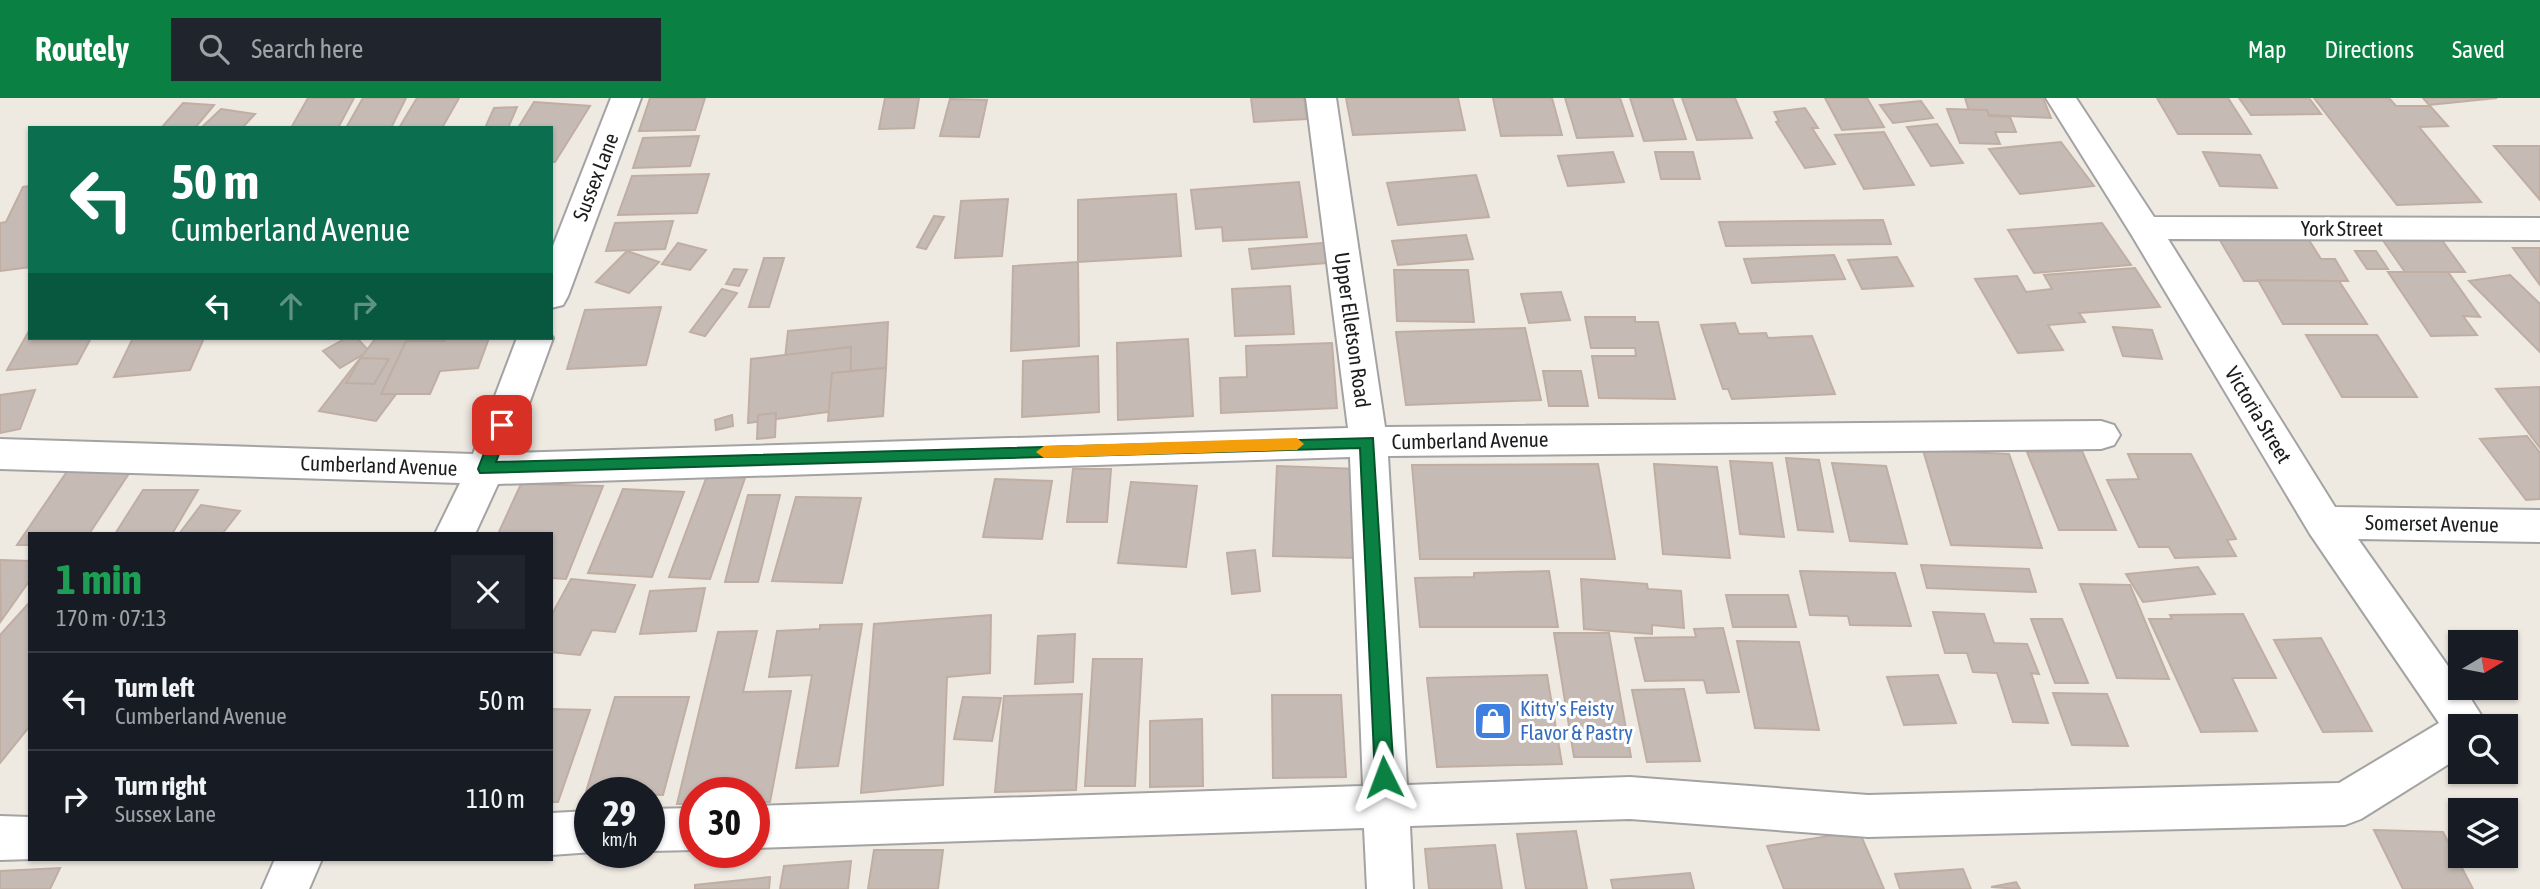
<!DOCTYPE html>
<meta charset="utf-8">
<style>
body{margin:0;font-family:"Asap Condensed",sans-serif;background:#20242c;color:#f1f3f6;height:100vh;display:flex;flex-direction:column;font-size:26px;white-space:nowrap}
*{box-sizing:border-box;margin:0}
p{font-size:23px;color:#9ea1a6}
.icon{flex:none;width:38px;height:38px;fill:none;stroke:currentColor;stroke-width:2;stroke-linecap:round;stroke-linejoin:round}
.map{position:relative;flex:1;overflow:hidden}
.side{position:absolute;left:28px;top:434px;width:525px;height:329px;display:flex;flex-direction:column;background:#171b24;border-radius:0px;box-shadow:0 2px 5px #0004}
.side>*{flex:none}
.guide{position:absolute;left:28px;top:28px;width:525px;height:214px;border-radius:0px;box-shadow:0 2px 5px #0004;background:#0b6e4f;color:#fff;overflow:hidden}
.needle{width:46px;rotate:80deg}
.fabs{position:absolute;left:2448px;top:532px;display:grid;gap:14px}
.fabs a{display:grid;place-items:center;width:70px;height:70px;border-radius:0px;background:#171b24;box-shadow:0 2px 5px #0004;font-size:35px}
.speed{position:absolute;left:574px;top:679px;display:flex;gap:14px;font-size:35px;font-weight:700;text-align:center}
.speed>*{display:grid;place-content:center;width:91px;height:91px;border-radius:50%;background:#171b24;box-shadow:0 2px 5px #0004;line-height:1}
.speed small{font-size:18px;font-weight:400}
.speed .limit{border:10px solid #d22;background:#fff;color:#111}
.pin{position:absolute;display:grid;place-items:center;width:60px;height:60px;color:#fff;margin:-30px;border-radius:14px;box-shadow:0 4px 10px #0006}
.me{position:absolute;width:77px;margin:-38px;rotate:357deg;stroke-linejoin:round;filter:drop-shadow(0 0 5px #0008)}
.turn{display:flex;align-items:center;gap:24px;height:147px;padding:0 28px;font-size:32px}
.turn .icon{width:91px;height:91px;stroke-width:2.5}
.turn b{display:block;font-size:49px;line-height:60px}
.lanes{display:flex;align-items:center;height:66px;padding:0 28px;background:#0003;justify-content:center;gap:35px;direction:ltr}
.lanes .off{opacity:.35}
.round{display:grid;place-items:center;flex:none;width:74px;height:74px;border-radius:0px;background:#20242c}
.summary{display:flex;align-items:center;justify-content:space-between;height:119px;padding:0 28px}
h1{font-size:42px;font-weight:700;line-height:52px;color:#1e9e55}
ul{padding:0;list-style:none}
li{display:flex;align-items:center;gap:21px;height:98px;padding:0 28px;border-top:2px solid #363941}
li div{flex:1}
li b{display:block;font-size:26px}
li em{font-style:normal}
header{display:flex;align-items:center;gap:42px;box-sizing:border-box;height:98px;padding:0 35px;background:#0b8043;color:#fff}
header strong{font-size:33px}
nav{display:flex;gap:38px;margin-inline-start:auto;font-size:24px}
.search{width:490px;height:63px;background:#20242c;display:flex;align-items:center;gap:18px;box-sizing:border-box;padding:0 24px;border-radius:0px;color:#9ea1a6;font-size:26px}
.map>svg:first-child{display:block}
</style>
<header>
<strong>Routely</strong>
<div class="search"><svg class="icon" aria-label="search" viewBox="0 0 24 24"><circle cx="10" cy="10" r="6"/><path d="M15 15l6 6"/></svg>Search here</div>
<nav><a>Map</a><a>Directions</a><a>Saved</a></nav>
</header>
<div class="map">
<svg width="2540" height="791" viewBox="0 0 2540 791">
<rect width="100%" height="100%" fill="#eee9e1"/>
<g fill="#c5bbb4" stroke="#c0aea3" stroke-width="2">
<path d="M308 0H354L338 30H291Z"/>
<path d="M363 0H406L391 30H346Z"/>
<path d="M417 0H459L442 30H399Z"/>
<path d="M650 0H705L695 32 639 33Z"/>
<path d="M885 0H919L914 30 879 31Z"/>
<path d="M1251 0H1304L1307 21 1254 24Z"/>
<path d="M1346 0H1458L1465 32 1353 37Z"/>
<path d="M1493 0H1552L1562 37 1501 38Z"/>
<path d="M1565 0H1620L1633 38 1577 40Z"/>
<path d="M1630 0H1672L1686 41 1644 43Z"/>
<path d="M1682 0H1735L1752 40 1697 42Z"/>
<path d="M1825 0H1867L1884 29 1842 32Z"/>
<path d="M1965 0H2043L2051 20 1970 16Z"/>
<path d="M2157 0H2228L2251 36H2178Z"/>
<path d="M2239 0H2309L2321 16 2251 17Z"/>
<path d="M2314 0H2389L2396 8H2430L2448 28 2419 29 2481 104 2397 107Z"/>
<path d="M2423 0H2497L2429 7Z"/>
<path d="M950 1 987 2 979 39 940 38Z"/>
<path d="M1921 3 1933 20 1893 25 1880 7Z"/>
<path d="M534 4 590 8 555 64H551V30H518Z"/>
<path d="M183 5 214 7 195 30 162 29Z"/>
<path d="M517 9 508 30H485L494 10Z"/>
<path d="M1805 10 1818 30H1812L1835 66 1805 70 1776 24 1779 23 1774 14Z"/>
<path d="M221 11 255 16 242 30H201Z"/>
<path d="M1947 11 1987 12 1989 18 2010 19 2016 34H1995L2000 46 1960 45Z"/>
<path d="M1937 26 1963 65 1931 68 1907 29Z"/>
<path d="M1884 34 1914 87 1864 91 1835 37Z"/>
<path d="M699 38 690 68 633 70 643 40Z"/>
<path d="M2061 44 2094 88 2020 96 1989 51Z"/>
<path d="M2494 48H2540V102Z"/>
<path d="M1613 54 1624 84 1568 88 1558 58Z"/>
<path d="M1655 54H1693L1700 81H1661Z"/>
<path d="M2203 54 2260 57 2277 90 2220 88Z"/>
<path d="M709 76 697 115 618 117 632 78Z"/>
<path d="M1476 77 1489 119 1398 127 1387 85Z"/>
<path d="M1299 84 1307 139 1223 143 1222 129 1196 131 1191 92Z"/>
<path d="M30 88V169L0 173V125L6 124 23 89Z"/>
<path d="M1176 96 1181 158 1078 164V102Z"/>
<path d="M1008 101 1002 158 955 160 961 103Z"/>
<path d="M934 118 944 119 926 151 917 149Z"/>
<path d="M1883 122 1891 146 1726 148 1719 124Z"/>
<path d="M673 123 665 151 606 153 615 125Z"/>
<path d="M2102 125 2131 167 2034 175 2008 132Z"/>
<path d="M1466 137 1473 161 1398 167 1392 143Z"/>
<path d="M2218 139H2307L2321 161H2335L2348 183H2244Z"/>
<path d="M2382 141H2441L2465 174H2405Z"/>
<path d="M1334 144 1339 164 1252 171 1249 151Z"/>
<path d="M678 145 706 152 690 172 662 166Z"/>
<path d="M2513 150H2540V187Z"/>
<path d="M627 153 659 164 629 195 596 184Z"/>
<path d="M2355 153H2376L2388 171H2367Z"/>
<path d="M1834 157 1845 181 1752 185 1744 161Z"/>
<path d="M1897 159 1913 188 1862 191 1848 162Z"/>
<path d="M764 160H784L769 209H749Z"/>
<path d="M1078 164 1079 248 1011 253 1013 168Z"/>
<path d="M2135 170 2160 209 2079 215 2085 224 2048 227 2063 252 2018 255 1975 181 2017 178 2026 194 2052 191 2044 177Z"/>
<path d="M734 171 747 172 739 188 726 186Z"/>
<path d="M1394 172H1468L1474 224 1397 223Z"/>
<path d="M2388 174H2448L2480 219 2463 218 2477 237 2431 238Z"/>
<path d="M2510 177 2540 206V254L2469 183Z"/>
<path d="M2258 182 2339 183 2367 226H2283Z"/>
<path d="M1290 188 1294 236 1235 238 1232 191Z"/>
<path d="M722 191 737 195 705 238 690 234Z"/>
<path d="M1561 194 1570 222 1529 225 1521 196Z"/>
<path d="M661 209 646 267 567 271 585 212Z"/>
<path d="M1585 219H1635V224H1658L1675 301 1599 300 1592 258H1636L1635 250H1591Z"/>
<path d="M888 224 886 270 783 279 788 233Z"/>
<path d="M1735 225 1739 236 1766 235 1768 240 1812 238 1835 296 1732 301 1728 291H1723L1701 227Z"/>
<path d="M2113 229 2152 232 2162 261 2123 258Z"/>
<path d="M1525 230 1541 302 1406 307 1396 234Z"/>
<path d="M30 231V240H91L77 266 7 272Z"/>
<path d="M2306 237H2377L2417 299H2342Z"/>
<path d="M133 240H204L190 272 114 279Z"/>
<path d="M346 240H357L369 253 340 270 323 253Z"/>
<path d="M376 240H438L376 323 319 313Z"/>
<path d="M446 240H489L478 270 440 273 430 296H381L406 243H445Z"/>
<path d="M1188 241 1193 318 1118 322 1117 245Z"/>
<path d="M1332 245 1337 310 1221 315 1220 280 1247 279 1246 248Z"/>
<path d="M851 249 850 311 748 325 751 261Z"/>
<path d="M1098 258 1099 314 1022 319 1023 263Z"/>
<path d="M361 260 389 261 374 286 346 285Z"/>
<path d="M886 270 883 318 828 323 832 275Z"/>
<path d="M1543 273H1581L1588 308H1549Z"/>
<path d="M2540 289V350L2496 291Z"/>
<path d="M35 292 20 331 0 335V297Z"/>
<path d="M776 315 775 339 757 341 758 317Z"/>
<path d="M732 317 733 328 716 332 715 322Z"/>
<path d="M2527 338 2540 355V401L2526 402 2480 341Z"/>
<path d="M1923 352 2009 356 2042 450 1951 447Z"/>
<path d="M2082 353 2116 432H2059L2027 354Z"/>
<path d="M2128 356H2191L2236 441 2227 442 2236 458 2175 460 2169 449H2139L2107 382 2139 381Z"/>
<path d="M1786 360 1819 362 1833 434 1798 432Z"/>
<path d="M1730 363 1772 365 1784 439 1740 436Z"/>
<path d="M1832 365 1886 368 1907 446 1850 443Z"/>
<path d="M1598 366 1615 461H1420L1412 367Z"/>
<path d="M1654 366 1717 369 1730 460 1663 456Z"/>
<path d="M1277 368 1358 371V460L1273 458Z"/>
<path d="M1073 371H1111L1107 424H1067Z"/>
<path d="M68 372 130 374 89 436H30V447H17Z"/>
<path d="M707 378 745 380 710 481 669 479Z"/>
<path d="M995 381 1052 383 1042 441 983 439Z"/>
<path d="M1131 384 1197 388 1186 469 1118 465Z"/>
<path d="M521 386 603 388 566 481 551 480V436H498Z"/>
<path d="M623 391 684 394 652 479 588 475Z"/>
<path d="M143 392H198L172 436H115Z"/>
<path d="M748 397H780L758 484H725Z"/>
<path d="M796 399 861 400 842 485 772 483Z"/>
<path d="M201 407 240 413 222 436H179Z"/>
<path d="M1255 452 1260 493 1232 496 1227 455Z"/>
<path d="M0 462 30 463V482L1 523Z"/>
<path d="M1921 467 2029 471 2036 494 1927 490Z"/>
<path d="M2198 469 2215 496 2143 504 2126 476Z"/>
<path d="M1549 473 1558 529H1420L1415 480 1474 479V475Z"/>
<path d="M1800 473 1895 475 1911 528 1850 527 1848 518 1810 517Z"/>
<path d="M571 481 635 487 615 534 592 532 580 557 551 554V518Z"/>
<path d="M1581 481 1647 486 1648 491 1681 493 1684 530 1652 527V536L1584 531Z"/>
<path d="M2080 486 2130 487 2169 581 2117 580Z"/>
<path d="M705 490 696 533 640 536 650 493Z"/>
<path d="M1726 497H1788L1796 529H1733Z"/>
<path d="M28 506H30V628L0 665V537Z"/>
<path d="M1933 514 1984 516 1994 545 2027 546 2039 576 2031 575 2048 625 2013 624 1997 575 1973 574 1967 555H1945Z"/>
<path d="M2243 516 2276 580H2232L2257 633 2201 634 2149 521H2172L2170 517Z"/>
<path d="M991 517 990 575 947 579 943 687 861 695 874 526Z"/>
<path d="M2031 521H2062L2088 585H2055Z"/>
<path d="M862 526 838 668 796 670 812 577 769 579 777 533 820 531V527Z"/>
<path d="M1723 530 1739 594 1707 595 1704 582 1645 583 1635 540 1696 539 1694 531Z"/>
<path d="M757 533 743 594 791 593 770 704H754V695H695V706H677L718 534Z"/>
<path d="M1554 535H1609L1631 659H1574Z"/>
<path d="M1075 536 1073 584 1035 586 1038 538Z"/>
<path d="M2321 540 2372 633 2323 634 2274 542Z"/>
<path d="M1737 543 1799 544 1819 632 1755 630Z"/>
<path d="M1093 561H1142L1135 688H1085Z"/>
<path d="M1547 577 1562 666 1437 669 1427 580Z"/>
<path d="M1938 577 1956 625 1904 627 1887 579Z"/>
<path d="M1684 591 1700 663 1647 664 1632 592Z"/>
<path d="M2053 595 2107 596 2128 648 2072 647Z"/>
<path d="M1082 596 1076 692 995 694 1004 598Z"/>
<path d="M1272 597H1341L1346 679 1273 680Z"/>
<path d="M615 599H689L663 697 590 695V697H585Z"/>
<path d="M963 599 1001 600 992 643 954 641Z"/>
<path d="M551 611 590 612 558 704H551Z"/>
<path d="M1202 621 1203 688 1150 689V623Z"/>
<path d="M2374 732 2443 734 2473 791H2403Z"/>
<path d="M1576 733 1587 791H1526L1517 736Z"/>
<path d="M1859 733 1884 791H1784L1767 748Z"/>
<path d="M1495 747 1502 791H1429L1425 751Z"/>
<path d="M874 752H943L938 791H868Z"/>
<path d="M851 763 848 791H780L784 768Z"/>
<path d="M60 770 50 791H0V773Z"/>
<path d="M1963 771 1971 791H1900L1895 776Z"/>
<path d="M1690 775 1694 791H1613L1611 782Z"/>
<path d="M770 779 769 791H695V787Z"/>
<path d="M2016 784 2020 791 1991 789Z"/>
</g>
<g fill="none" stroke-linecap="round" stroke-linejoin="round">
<defs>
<g id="minor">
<path d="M611 0H641L568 198 563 207 551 210V153Z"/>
<path d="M1306 0H1336L1385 329 2101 323 2114 327 2120 337 2114 347 2101 351 1388 358 1407 687 1630 679 1868 697 2339 685 2439 625 2310 436 2131 136 2046 0H2076L2154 119 2540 120V142L2168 141 2335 409 2540 412V444L2358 441 2460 585V590H2464L2488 628H2460V659L2361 721 2345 727 1868 739 1630 721 1410 728 1413 791H1367L1364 730 754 750V708L1363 688 1350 359 498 386 475 436H435L460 385 0 371V341L473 356 517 240H551V237L553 240 511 355 1348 330Z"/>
<path d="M695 710V752L649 753V711Z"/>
<path d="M590 713V754H593L551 757V715Z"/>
<path d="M0 718 30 719V761H33L0 762Z"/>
<path d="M275 761H322L309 791H262Z"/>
</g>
</defs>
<use href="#minor" stroke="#a3a3a3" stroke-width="4"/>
<use href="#minor" fill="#fff" fill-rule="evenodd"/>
</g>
<path fill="#0b8043" stroke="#07532c" stroke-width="2" d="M502 321 510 327 496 364 1373 340 1394 679 1391 685 1384 688 1378 685 1375 679 1360 350 480 375 478 371 495 327Z"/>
<path fill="#f59e0b" d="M1297 340 1304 346 1297 352 1044 360 1036 354 1044 348Z"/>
<defs>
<symbol id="shop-square" viewBox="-11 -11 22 22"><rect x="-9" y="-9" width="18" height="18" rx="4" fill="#3f7fe0" stroke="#fff"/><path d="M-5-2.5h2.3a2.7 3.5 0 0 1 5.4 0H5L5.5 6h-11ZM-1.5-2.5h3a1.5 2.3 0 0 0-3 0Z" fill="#fff"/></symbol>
</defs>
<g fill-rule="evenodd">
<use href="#shop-square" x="1471" y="601" width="44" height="44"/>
</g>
<g text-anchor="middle" stroke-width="6" stroke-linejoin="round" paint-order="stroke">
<g font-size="21" fill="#1c1c1c" stroke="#fff">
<text transform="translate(596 79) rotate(-69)" y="7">Sussex Lane</text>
<text x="2342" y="138">York Street</text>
<text transform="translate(1352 232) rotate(82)" y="7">Upper Elletson Road</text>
<text transform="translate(2258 317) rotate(59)" y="7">Victoria Street</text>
<text transform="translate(1470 343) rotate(-1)" y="7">Cumberland Avenue</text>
<text transform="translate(379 368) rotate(2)" y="7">Cumberland Avenue</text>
<text transform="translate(2432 426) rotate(1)" y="7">Somerset Avenue</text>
</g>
<g font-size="21" fill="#366cbe" stroke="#fff" text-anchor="start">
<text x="1520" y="618">Kitty's Feisty<tspan x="1520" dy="24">Flavor &amp; Pastry</tspan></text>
</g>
</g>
</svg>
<div class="fabs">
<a><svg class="needle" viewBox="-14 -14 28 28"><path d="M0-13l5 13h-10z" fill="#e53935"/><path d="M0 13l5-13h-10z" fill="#9ea1a6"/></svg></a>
<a><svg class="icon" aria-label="search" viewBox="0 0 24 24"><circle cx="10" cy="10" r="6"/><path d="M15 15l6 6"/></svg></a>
<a><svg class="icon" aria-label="layers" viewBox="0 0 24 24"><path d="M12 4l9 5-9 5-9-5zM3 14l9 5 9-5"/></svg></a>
</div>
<div class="speed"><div>29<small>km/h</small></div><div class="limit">30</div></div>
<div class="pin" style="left:502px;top:327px;background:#d93025"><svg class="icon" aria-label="arrive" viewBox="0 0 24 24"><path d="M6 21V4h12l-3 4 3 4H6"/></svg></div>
<svg class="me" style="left:1384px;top:679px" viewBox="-20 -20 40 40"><path d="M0-17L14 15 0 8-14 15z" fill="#0b8043" stroke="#fff" stroke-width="4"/></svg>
<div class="guide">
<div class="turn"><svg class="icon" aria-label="left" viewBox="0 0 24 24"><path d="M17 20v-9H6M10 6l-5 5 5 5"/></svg><div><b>50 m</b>Cumberland Avenue</div></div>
<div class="lanes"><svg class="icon" aria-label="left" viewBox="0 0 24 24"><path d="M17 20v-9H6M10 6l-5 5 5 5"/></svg><svg class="icon off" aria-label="ahead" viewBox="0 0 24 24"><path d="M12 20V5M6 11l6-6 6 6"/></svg><svg class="icon off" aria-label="right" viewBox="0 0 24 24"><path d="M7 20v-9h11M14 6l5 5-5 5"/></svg></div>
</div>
<section class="side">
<div class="summary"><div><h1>1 min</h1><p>170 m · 07:13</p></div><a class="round"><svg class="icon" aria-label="close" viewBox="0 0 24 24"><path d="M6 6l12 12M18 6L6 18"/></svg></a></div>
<ul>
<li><svg class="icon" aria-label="left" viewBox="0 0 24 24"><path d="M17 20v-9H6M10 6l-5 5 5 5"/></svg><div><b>Turn left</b><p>Cumberland Avenue</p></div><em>50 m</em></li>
<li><svg class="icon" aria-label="right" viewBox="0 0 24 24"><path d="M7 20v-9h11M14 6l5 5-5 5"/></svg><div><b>Turn right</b><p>Sussex Lane</p></div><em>110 m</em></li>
</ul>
</section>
</div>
